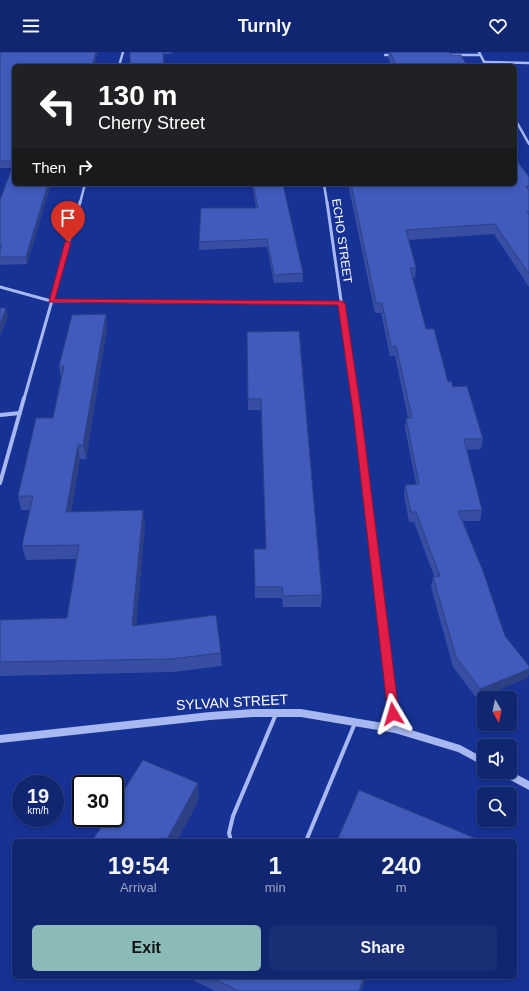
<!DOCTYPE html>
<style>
body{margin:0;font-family:Arial,sans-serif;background:#1a2e75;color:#f1f3f6;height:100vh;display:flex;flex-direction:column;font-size:15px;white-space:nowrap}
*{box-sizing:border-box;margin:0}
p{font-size:13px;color:#9ca5c3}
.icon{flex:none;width:22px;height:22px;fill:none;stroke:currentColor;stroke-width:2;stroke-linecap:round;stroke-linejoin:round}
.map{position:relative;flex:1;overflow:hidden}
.sheet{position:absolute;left:12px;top:787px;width:505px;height:140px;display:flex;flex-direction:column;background:#112670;border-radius:6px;box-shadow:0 2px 6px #0003,0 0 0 1px #304383}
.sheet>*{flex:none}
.top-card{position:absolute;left:12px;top:12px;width:505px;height:122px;border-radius:6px;box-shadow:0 2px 6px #0003,0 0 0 1px #304383;background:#202124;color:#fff;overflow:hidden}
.needle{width:26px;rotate:171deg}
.tools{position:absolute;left:477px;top:639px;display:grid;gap:8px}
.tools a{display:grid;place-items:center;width:40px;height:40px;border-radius:6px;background:#112670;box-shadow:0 2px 6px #0003,0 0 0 1px #304383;font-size:20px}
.speed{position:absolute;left:12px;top:723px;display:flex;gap:8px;font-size:20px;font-weight:700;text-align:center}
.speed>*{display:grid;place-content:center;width:52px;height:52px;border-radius:50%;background:#112670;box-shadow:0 2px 6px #0003,0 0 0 1px #304383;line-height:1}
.speed small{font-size:10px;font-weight:400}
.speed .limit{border:2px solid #111;border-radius:6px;background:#fff;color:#111}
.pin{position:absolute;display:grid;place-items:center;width:34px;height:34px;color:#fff;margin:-41px -17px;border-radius:50% 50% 50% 0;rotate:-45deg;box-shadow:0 0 4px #0007}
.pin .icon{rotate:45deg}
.me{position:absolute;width:44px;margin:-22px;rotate:353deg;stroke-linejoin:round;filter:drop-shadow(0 0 3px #0008)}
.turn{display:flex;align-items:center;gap:14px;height:84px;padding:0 20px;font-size:18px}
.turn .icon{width:52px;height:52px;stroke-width:2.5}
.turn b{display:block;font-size:28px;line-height:34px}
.then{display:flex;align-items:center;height:38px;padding:0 20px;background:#0003;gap:8px;font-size:15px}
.eta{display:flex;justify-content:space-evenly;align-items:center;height:68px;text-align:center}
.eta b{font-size:24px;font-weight:600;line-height:28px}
.cta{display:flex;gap:8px;margin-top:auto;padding:8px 20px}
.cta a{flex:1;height:46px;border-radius:6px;background:#8bbbb9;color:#111;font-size:16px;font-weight:600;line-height:46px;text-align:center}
.cta a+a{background:#1a2e75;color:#f1f3f6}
header{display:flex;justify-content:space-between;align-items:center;height:52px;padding:0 20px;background:#112670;font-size:18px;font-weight:600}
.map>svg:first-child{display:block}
</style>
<header><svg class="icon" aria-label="menu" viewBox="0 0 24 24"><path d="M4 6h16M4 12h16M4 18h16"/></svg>Turnly<svg class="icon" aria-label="heart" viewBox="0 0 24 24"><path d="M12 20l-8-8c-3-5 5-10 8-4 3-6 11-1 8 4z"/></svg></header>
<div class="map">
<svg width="529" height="939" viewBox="0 0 529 939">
<rect width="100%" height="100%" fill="#173295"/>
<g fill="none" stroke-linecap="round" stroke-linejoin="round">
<g stroke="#a8b8f1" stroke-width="4">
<path d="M231 789 229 781 233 764 276 662"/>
<path d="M306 789 355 671"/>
</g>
<g stroke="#a8b8f1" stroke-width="2.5">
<path d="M479 0 486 14"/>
<path d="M385 3H394"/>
<path d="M446 3H480"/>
<path d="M484 10 529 11"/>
<path d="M119 14 123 0"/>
<path d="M515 67 529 92"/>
<path d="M324 132 327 151"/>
<path d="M80 151 85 132"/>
</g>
<g stroke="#a8b8f1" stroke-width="3">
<path d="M327 150 355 347"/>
<path d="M0 235 51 249 341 251"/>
<path d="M24 347 80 150"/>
</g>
<g stroke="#a8b8f1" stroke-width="4">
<path d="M355 346 386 604"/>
<path d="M0 363 20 361"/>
<path d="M0 431 24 346"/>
</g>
<path stroke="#a8b8f1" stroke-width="5" d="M386 603 395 677"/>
<g fill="#a8b8f1" fill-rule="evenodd">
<path d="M253 657H301L395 673 460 693 484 706V714L458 700 395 681 301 665H253L210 668 0 691V683L210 660Z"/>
<path d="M510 719 529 729V738L501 723 500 720H510Z"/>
</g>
</g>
<g fill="#374ea2">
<path d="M0 0H98L94 14H14V132H51L27 212 0 213V148L12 116H0Z"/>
<path d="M130 0H171L172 2H164Z"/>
<path d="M386 0H449L451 3 467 14H392L388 6 389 0Z"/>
<path d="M529 125V235L494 182 409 188 416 216 415 226H413L426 277 448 330 453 335 483 387 481 397 466 398 482 458 480 469H463L505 584 529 614V621L527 626 477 647 453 615 431 535 433 525 434 524 414 470H409L404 443 405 433 416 432 405 376 406 366H408L395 304H390L381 261H375L348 132H404L405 134 515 132Z"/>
<path d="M252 132H283L303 221V230L274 231 267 195 199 198V190L256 156Z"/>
<path d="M106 262 107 276 86 407H80L71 460 145 472 136 573 221 601 222 614 173 620 0 624V568L67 566 76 507 26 508 22 494 30 458H21L18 444 53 366 61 326 59 314Z"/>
<path d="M247 280 322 543 321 555H283L282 546H255L254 497H266L261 358H248Z"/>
<path d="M187 925H366L361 939H215Z"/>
</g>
<g fill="#2d4084">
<path d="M96 0H98L94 14H92Z"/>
<path d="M48 132H51L27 212 26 205Z"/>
<path d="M6 256 8 264 0 285V273Z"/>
<path d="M106 262 107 276 86 407 83 393Z"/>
<path d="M78 393 80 407 69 474 66 460Z"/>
<path d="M143 458 145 472 135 587 132 574Z"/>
<path d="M529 617V621L527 626 477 647 480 637Z"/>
<path d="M198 731 199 748 177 789H166Z"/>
<path d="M364 925H366L361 939H359Z"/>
</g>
<g fill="#405bbc" stroke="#2d4084">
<path d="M0 0H96L92 14H14V109H0Z"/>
<path d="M130 0H163L164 14H130Z"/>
<path d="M390 0H449L451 3H461L467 14H396Z"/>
<path d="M515 106 529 125V134H526L529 139V160H527L529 163V222L495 172 406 178 416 216H410L426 277H434L448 330 451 329 453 335 467 334 483 387H464L482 458 458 459 483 519 505 584 529 614V617L480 637 456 605 433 525 440 524 416 460H411L405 433 419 432 406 366H412L396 294H391L382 251H376L351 132H404L405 134 447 132H515Z"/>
<path d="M14 111V132H48L26 205H0V199L2 193H0V148Z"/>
<path d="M253 132H283L303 221 274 223 267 187 199 190 201 156H258Z"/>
<path d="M0 256H6L0 273Z"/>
<path d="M106 262 83 393H78L66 460 143 458 132 574 216 563 221 601 171 607 0 610V568L67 566 79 493 22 494 33 444H18L36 366H53L64 314H59L72 263Z"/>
<path d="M299 279 322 543 283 544 282 535H255L254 497H266L261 347H248L247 280Z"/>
<path d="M143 708 198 731 166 789H92L107 766H115V752Z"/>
<path d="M359 738 482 789H337Z"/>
<path d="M211 925H364L359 939H239Z"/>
</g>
<path fill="#e11d48" stroke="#92132f" d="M68 189 71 190 55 247 341 249 345 251 361 359 399 662 397 666H389L388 662 353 359 338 253 49 250 65 190Z"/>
<g text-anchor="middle" stroke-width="3" stroke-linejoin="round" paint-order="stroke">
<g font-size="12" fill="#fff" stroke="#173295">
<text transform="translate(342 189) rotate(82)" y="4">ECHO STREET</text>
</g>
<g font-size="14" fill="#fff" stroke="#173295">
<text transform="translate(232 650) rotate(-3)" y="5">SYLVAN STREET</text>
</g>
</g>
</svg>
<div class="tools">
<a><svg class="needle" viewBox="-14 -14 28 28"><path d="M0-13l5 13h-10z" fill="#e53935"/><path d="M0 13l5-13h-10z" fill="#9ca5c3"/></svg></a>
<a><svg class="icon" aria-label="sound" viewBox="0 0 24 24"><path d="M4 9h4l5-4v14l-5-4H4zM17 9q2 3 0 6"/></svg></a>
<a><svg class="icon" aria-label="search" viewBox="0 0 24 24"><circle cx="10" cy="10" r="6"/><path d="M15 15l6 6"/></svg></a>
</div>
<div class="speed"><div>19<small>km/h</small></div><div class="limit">30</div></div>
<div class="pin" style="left:68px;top:190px;background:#d93025"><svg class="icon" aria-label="arrive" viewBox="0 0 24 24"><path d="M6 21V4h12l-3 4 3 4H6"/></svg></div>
<svg class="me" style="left:393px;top:662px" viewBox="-20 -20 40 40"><path d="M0-17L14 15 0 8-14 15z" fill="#e11d48" stroke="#fff" stroke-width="4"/></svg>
<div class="top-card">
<div class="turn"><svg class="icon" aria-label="left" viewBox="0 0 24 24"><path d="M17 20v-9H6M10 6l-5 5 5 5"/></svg><div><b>130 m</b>Cherry Street</div></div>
<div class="then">Then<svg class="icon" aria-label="right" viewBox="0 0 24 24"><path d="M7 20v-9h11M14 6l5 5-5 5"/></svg></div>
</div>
<section class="sheet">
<div class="eta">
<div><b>19:54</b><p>Arrival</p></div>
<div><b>1</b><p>min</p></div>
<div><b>240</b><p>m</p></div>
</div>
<div class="cta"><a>Exit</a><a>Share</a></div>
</section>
</div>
